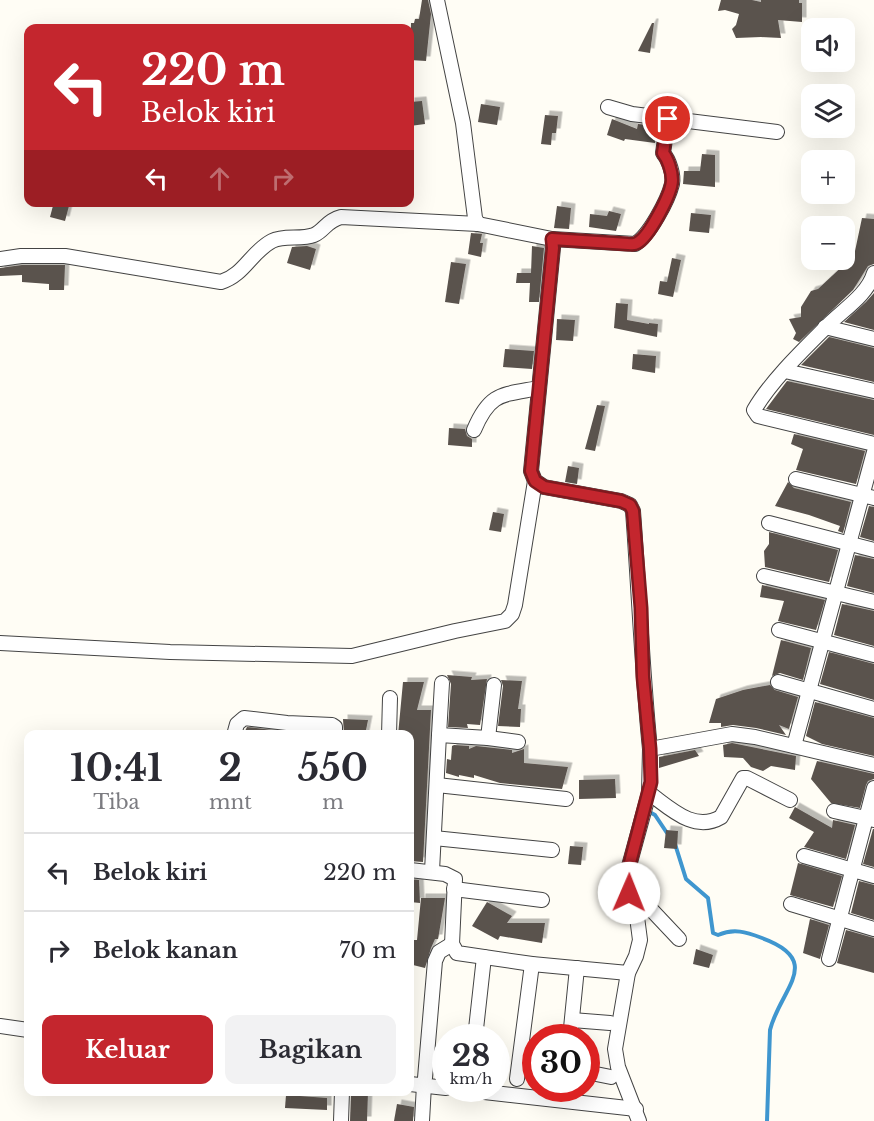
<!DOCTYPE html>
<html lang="id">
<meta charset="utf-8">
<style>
body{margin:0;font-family:"Libre Baskerville",serif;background:#f2f2f3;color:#2b2b33;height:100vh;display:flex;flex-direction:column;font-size:22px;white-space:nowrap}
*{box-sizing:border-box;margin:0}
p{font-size:20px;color:#7c7c81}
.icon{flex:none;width:33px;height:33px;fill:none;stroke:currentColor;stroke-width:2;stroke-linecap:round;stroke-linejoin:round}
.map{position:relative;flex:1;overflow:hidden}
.drawer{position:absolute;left:24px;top:730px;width:390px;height:366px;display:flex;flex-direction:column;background:#fff;border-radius:12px;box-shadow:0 6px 24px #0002}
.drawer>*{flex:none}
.top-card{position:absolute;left:24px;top:24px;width:390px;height:183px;border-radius:12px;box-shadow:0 6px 24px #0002;background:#c4262e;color:#fff;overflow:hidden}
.controls{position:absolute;left:801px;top:18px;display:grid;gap:12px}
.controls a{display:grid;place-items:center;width:54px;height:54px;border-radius:12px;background:#fff;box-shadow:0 6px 24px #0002;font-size:30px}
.speed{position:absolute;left:432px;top:1024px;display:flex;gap:12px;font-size:30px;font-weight:700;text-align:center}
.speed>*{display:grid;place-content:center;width:78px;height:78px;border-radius:50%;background:#fff;box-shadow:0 6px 24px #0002;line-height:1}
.speed small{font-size:15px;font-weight:400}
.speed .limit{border:9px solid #d22;background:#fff;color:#111}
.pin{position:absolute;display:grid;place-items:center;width:51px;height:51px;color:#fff;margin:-26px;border:3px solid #fff;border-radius:50%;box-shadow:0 2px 6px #0007}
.me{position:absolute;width:66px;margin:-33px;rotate:1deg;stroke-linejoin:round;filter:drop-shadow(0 0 4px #0008)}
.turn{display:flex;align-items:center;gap:21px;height:126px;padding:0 18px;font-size:27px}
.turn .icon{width:78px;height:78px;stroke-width:2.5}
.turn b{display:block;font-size:42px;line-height:51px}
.lanes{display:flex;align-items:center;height:57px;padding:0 18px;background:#0003;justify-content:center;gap:30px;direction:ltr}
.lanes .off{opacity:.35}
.eta{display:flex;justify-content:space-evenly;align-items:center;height:102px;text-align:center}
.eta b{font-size:36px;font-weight:800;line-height:42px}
.cta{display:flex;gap:12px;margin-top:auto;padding:12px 18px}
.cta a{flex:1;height:69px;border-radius:12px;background:#c4262e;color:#fff;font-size:24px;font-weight:800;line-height:69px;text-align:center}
.cta a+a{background:#f2f2f3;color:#2b2b33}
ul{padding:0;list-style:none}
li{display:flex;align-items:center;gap:18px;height:78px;padding:0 18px;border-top:2px solid #e1e1e2}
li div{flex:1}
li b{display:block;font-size:22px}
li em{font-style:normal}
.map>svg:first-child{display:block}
</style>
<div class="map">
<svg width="874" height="1121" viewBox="0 0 874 1121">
<defs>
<filter id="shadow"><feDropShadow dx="4.5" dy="-4.5" stdDeviation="0" flood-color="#0004"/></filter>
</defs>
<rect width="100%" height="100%" fill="#fffdf5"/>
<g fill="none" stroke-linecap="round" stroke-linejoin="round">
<g stroke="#3f96cf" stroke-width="4">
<path d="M646 810 655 815 667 833"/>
<path d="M675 844 686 879 708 898 713 933 718 935C734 928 746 932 762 938 825 961 780 989 770 1030L767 1121"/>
</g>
</g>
<g fill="#5a524d" filter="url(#shadow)">
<path d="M422 0H428L431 14 426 61 410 60 411 23H414L415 19H419Z"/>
<path d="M721 0H752L761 2V0H799V3H802V22L778 20 781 38 761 37 736 38 732 29 736 25 739 14 725 10 718 11Z"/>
<path d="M652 23H654L650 53 638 51Z"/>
<path d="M422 101 425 124 410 126V102Z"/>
<path d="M481 104 500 107 497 125 478 122Z"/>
<path d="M545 115 558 116 556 133H552L551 145 541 144Z"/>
<path d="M612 119 637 129 638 124 656 126 655 130H657L655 143 625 139 624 141 607 135Z"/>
<path d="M702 154 715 155V187L683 184 684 171H700Z"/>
<path d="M54 202H70L65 221 50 217Z"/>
<path d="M557 206 571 208 569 229 554 228Z"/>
<path d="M609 211 621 214 616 231 589 227 590 214 607 216Z"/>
<path d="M691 213 711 215 709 233 689 231Z"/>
<path d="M862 218 874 219V264L868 266 853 290 799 342 793 339 796 333 789 319 801 317V307L811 291 818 289 847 262 855 251Z"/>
<path d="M471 233 482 234 480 243H483L481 257 468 254Z"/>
<path d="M307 246 316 249 310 270 287 263 292 247Z"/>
<path d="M532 246 544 248 539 302H529L530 283H516L517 273H531Z"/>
<path d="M672 258 681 260 673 297 658 294 660 281 667 282Z"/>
<path d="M451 262 466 264 459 304 445 302Z"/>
<path d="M22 265H65L64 290H49V284L22 282V275L0 276V268Z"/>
<path d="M874 293V330L844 322 866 302Z"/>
<path d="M616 303 628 304 627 320 649 324V323L658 324 657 337 614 328Z"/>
<path d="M557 319 575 320 573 341 556 340Z"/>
<path d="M829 337 874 348V382L801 365Z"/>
<path d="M505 349 534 351 532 369 503 367Z"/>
<path d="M633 354 656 356 655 373 632 369Z"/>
<path d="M787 381 874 400V435L766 409Z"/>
<path d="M597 405 605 406 595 451 585 449Z"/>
<path d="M449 428 465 429 467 436 472 439V447L448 445Z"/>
<path d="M794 434 865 451 856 484 796 470 803 449 791 444Z"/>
<path d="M568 466 579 468 577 484 565 482Z"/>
<path d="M788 482 794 488 851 502 843 533 838 531 840 526 809 515 775 506Z"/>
<path d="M869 506 874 507V541L860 537Z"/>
<path d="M493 512 504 514 501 532 489 530Z"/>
<path d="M769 532 838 550 829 582 765 567 764 551 769 544Z"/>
<path d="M855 555 874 559V593L847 586Z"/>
<path d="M762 585 825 600 816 630 778 621 784 601 760 597Z"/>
<path d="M842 604 874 611V646L834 635Z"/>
<path d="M781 640 811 648 803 680 780 673 772 676Z"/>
<path d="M829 652 874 664V700L820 684Z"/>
<path d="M447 675 472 677 471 680 487 679 480 725 467 724 468 728 448 727 451 684Z"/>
<path d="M501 680 522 681 518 709H521L520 727 498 726 503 686Z"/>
<path d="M403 682H424L417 710H431L423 862 410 861 411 795H410V735H398Z"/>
<path d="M770 685 775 690 798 697 789 729 779 725 786 735 756 728 733 725 721 727V723H709L716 699 743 690Z"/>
<path d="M815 702 874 718V756L822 744 806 736Z"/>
<path d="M343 719 368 720 365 735H344Z"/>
<path d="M247 727 288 732V735H243Z"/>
<path d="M732 743 796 756 795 770 771 766 763 771 751 767 743 758 724 757 723 745Z"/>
<path d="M454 745 469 746V749L476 746 512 750V753L524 749V763L568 767 562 789 500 783 474 775V778L459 775V777L446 773 447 759 451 760 452 746Z"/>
<path d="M695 750 699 756 659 768V757Z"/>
<path d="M817 761 874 774V779L868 781 866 785 860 808 831 803 811 779Z"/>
<path d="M615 779 616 798 579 799V780Z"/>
<path d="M795 807 832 828 833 820 855 825 846 859 804 847 814 832 789 818Z"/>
<path d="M873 829H874V867L863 864Z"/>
<path d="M666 830 678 831 677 849 664 848Z"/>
<path d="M570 846 583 847 581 865 568 864Z"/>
<path d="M798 863 842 876 833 907 790 895Z"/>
<path d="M410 879 419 880 420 903 410 902Z"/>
<path d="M859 881 874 885V920L851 913Z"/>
<path d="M421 898H445L438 939H435L431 948 425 968 413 965 414 940H417Z"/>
<path d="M487 902 512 916 507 923H545L542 943 500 936 498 940 472 926Z"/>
<path d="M810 919 829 925 820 959 803 953Z"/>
<path d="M846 930 874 938V973L837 963Z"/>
<path d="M696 949 713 955 709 968 693 964Z"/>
<path d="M351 1092H368L367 1121H350Z"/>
<path d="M286 1095 327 1098V1110L285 1108Z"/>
<path d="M397 1104 414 1107 413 1121H394Z"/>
</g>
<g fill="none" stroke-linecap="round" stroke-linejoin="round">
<defs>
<g id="street">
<path d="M437 0 463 123 475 218 478 224"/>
<path d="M608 107 632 114 777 132"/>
<path d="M552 239 635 244C649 236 668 200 672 184 674 175 669 160 663 153L668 119"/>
<path d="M0 259 21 256H65L221 282C244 275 251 252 272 241 284 235 301 240 314 235 325 230 326 221 341 217L478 224 552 239 553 248 531 471 535 481 544 487 621 501 630 505 633 511C639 591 642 670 650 749"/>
<path d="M874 273C867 296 841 311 825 328 801 352 771 381 754 410L758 416 874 444"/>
<path d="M825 327 874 339"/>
<path d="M785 371 874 391"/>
<path d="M474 430C490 392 502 395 539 388"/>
<path d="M796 479 874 498"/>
<path d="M769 523 874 550"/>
<path d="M764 576 874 602"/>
<path d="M779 630 874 655"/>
<path d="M0 643 170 652 352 656 455 631 505 621 512 614 515 605 535 481"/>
<path d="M778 682 874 709"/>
<path d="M234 735 237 724 244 718 287 723 332 725 335 727V735"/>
<path d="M389 735 390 698"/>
<path d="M439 735 442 683"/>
<path d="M488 738 518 742"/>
<path d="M794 746 874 452"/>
<path d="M437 785 566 799"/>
<path d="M649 793C670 808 694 833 721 817L743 778H747L790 800"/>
<path d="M834 811 874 820"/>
<path d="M434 838 552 850"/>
<path d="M804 856 874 876"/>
<path d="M410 870 445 874 455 879 452 944 457 953 532 964 628 973"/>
<path d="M432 871 439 735 488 738 494 685"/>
<path d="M629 886 679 939"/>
<path d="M454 889 542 900"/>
<path d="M791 904 874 929"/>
<path d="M829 959 874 788"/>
<path d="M572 1020 610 1023"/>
<path d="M0 1026 28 1030"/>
<path d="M475 1038 484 957"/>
<path d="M570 1038 577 968"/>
<path d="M586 1072 611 1077"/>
<path d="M425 1078 435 961 439 952 452 944"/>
<path d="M517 1079 532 964"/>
<path d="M410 1084 446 1088"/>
<path d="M458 1089 636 1109"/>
<path d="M341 1121 342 1092"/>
<path d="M422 1121 424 1085"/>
<path d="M639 1121 618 1067 615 1049 628 973 636 956 640 940 637 917 629 893 626 877 649 793 650 749 732 734 755 737 874 765"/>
</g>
</defs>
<use href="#street" stroke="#444" stroke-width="16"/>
<use href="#street" stroke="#fff" stroke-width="14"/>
</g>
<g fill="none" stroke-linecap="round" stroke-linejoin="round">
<defs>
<path id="route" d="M629 893 626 878 651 782 650 749 643 677 641 608 633 511 630 505 621 501 544 487 535 481 531 471 553 248 552 239 628 244C632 244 634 245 637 243 649 237 672 193 672 180 672 171 668 159 663 153L668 119"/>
</defs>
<use href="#route" stroke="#7f191e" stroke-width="15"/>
<use href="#route" stroke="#c4262e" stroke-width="10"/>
</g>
</svg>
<div class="controls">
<a><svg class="icon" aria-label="sound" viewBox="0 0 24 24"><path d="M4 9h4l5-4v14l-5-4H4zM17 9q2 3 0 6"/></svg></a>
<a><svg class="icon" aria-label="layers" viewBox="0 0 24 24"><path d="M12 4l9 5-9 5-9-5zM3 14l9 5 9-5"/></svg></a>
<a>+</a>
<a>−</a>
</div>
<div class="speed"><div>28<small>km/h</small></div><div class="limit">30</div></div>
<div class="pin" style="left:668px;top:119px;background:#d93025"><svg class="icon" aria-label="arrive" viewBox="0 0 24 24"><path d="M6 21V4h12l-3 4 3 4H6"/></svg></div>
<svg class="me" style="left:629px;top:893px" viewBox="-20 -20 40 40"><circle r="19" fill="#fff"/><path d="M0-13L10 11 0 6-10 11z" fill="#c4262e"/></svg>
<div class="top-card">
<div class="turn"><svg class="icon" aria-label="left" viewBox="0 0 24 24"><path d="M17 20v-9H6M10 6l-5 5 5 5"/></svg><div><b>220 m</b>Belok kiri</div></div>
<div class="lanes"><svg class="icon" aria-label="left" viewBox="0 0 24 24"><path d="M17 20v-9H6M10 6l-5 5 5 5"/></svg><svg class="icon off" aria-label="ahead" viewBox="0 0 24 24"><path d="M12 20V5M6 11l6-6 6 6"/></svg><svg class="icon off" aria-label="right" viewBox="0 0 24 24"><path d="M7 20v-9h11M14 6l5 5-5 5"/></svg></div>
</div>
<section class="drawer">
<div class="eta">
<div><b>10:41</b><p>Tiba</p></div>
<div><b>2</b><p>mnt</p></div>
<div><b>550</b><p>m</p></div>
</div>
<ul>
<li><svg class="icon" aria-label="left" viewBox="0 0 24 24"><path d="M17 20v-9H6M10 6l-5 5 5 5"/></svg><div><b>Belok kiri</b></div><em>220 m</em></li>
<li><svg class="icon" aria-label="right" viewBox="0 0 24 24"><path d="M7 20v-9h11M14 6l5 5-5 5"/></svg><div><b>Belok kanan</b></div><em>70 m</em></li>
</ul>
<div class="cta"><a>Keluar</a><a>Bagikan</a></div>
</section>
</div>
